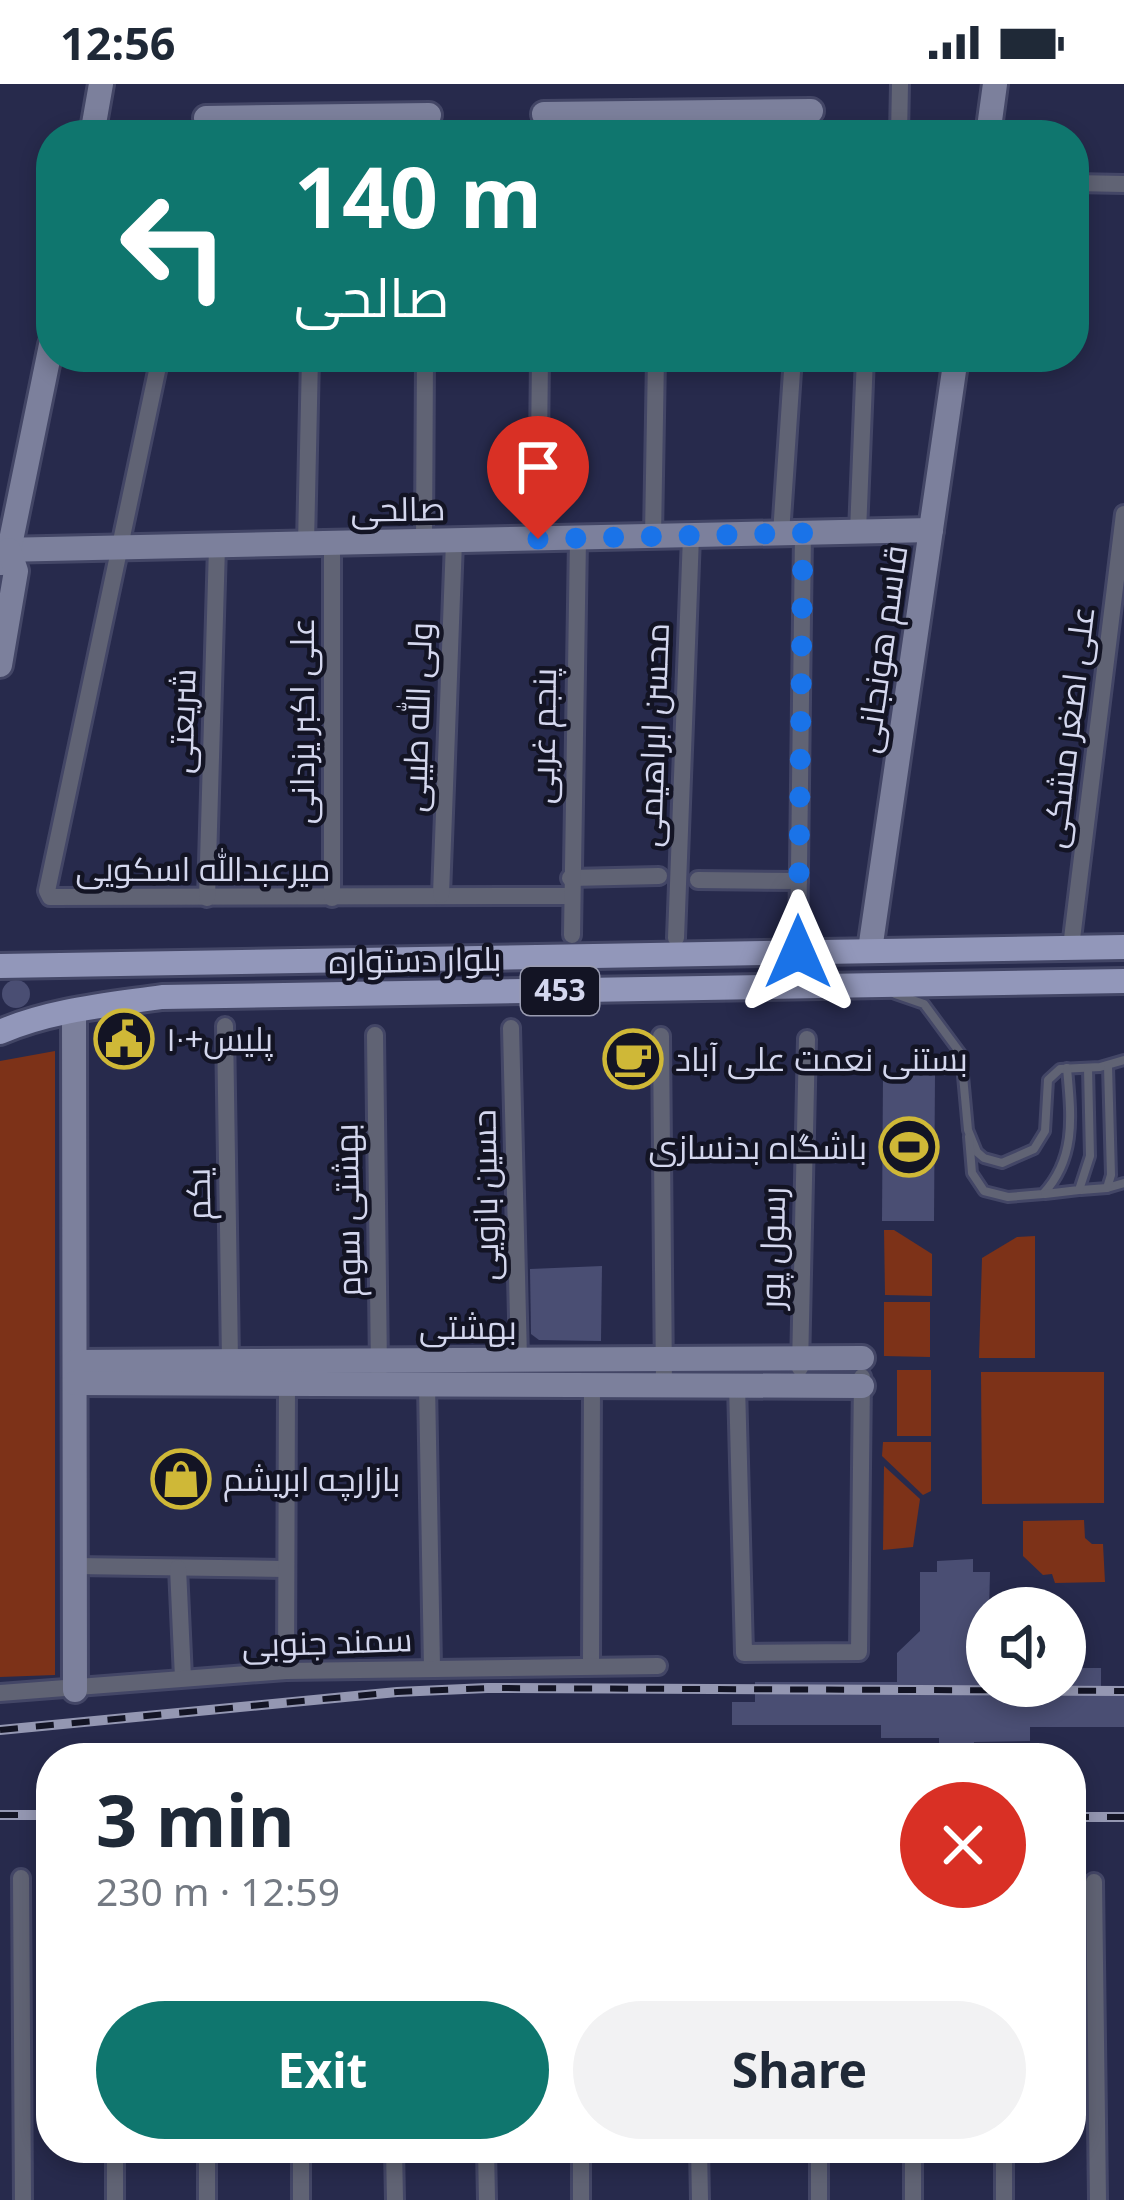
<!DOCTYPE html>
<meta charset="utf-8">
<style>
body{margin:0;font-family:"Noto Sans",Cairo,sans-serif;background:#f2f2f3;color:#1f2937;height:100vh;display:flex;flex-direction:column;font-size:45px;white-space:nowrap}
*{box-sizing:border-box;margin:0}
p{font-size:39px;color:#747a83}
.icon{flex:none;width:66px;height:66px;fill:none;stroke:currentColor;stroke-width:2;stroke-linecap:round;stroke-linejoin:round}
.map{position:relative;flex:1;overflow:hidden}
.details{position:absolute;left:36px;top:1659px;width:1050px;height:420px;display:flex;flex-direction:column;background:#fff;border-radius:48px;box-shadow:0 6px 18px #0003}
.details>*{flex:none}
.hud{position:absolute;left:36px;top:36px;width:1053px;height:252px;border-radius:48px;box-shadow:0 6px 18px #0003;background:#0f766e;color:#fff;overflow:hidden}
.controls{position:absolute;left:966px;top:1503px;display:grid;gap:24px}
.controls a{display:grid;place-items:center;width:120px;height:120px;border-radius:50%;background:#fff;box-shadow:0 6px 18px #0003;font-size:60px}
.pin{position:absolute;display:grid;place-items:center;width:102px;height:102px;color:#fff;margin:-123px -51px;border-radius:50% 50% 50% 0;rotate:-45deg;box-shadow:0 0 12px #0007}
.pin .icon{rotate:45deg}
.me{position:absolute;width:132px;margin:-66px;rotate:0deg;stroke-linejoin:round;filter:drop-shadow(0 0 9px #0008)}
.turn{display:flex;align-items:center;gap:42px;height:252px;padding:0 60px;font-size:54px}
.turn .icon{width:156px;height:156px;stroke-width:2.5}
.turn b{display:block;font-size:84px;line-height:102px}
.round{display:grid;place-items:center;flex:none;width:126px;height:126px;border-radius:63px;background:#f2f2f3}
.overview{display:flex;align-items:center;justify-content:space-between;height:204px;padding:0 60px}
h1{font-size:72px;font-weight:700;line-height:90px}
.button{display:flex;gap:24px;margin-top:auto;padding:24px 60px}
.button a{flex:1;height:138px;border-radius:72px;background:#0f766e;color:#fff;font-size:48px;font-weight:700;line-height:138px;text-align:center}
.button a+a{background:#f2f2f3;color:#1f2937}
.status{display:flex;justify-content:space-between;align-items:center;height:84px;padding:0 60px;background:#fff;direction:ltr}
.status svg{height:33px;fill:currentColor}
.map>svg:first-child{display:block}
</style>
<div class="status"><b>12:56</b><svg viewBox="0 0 49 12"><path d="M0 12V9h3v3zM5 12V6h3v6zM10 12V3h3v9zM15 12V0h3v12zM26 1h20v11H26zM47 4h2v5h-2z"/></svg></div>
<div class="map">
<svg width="1124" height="2116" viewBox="0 0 1124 2116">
<rect width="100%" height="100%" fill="#272a4c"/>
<g fill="#7d3218">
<path d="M55 967V1591L0 1593V977Z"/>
<path d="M884 1146H894L932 1170V1212L885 1211Z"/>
<path d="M1035 1152V1274H979L982 1174 1017 1153Z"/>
<path d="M884 1218H930V1273L884 1272Z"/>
<rect x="897" y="1286" width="34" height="66"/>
<path d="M981 1288H1104V1419L982 1420Z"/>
<path d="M883 1358H931V1407L923 1411 882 1372Z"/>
<path d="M884 1382 920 1415 913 1463 883 1466Z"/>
<path d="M1084 1436 1085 1454 1092 1460H1103L1105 1498 1055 1499 1052 1490 1043 1491 1023 1472V1437Z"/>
</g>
<g fill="#4a4e73">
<circle cx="16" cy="910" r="14"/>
<path d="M883 990H935L934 1137H882Z"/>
<path d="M602 1182 601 1257 539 1256 531 1250 530 1185Z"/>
<path d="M973 1475V1488H990L987 1602H1065V1584H1101V1603H1124V1643H1030V1657L974 1658V1674H939V1654H881V1641H732V1618H755V1598H897V1569L920 1547V1488H937V1477Z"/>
</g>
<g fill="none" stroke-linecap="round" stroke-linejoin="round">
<defs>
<g id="lane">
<path d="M895 910 924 920 961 970 968 1046 977 1068 984 1074 1002 1079 1034 1065 1045 1047 1048 996 1060 985 1100 983 1124 976"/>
<path d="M969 1053 972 1089 984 1107 1008 1113 1043 1110C1077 1074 1071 1030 1067 984"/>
<path d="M1107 1104 1124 1099"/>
<path d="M1081 1106 1107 1104 1111 1091 1108 982"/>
<path d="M1045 1110 1079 1106 1090 1072 1088 984"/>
</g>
<g id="street">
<path d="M810 51 811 27"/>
<path d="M899 51 900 0"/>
<path d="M1074 99 1124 100"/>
<path d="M160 273 47 807 50 813 570 812"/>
<path d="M858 448 865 273"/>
<path d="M781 450 793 273"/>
<path d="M653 452 656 273"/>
<path d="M538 455 540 273"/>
<path d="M424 457 425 273"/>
<path d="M332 459V814"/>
<path d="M306 460 310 273"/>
<path d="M570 794 659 792"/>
<path d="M698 796 799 797"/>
<path d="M441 811 454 457"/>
<path d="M207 814 217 462"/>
<path d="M572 851 578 454"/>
<path d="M676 854 691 452"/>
<path d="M1071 863 1124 430"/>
<path d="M798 868 803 449"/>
<path d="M225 942 230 1277"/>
<path d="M511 944 519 1275"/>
<path d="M375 951 379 1286"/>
<path d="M661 952 664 1301"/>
<path d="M800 1284 807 955"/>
<path d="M427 1300 432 1584"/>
<path d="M737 1301 744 1569 859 1568 862 1293"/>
<path d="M75 1482 284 1485"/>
<path d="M178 1484 183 1594"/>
<path d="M591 1582 592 1301"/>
<path d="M286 1587 287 1300"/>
<path d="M0 1609 286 1587 658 1582"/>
<path d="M21 1794 23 2116"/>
<path d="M1094 1798 1098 2116"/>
<path d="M115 2064V2116"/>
<path d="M207 2064V2116"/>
<path d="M301 2064V2116"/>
<path d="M394 2064 395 2116"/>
<path d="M486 2064 487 2116"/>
<path d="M581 2064V2116"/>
<path d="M699 2064 700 2116"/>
<path d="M819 2064V2116"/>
<path d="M913 2064V2116"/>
<path d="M1004 2064V2116"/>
</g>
<g id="secondary">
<path d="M544 30 811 27"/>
<path d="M206 34 429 31"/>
<path d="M92 51 101 0"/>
<path d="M988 51 995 0"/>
<path d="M0 466 931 446"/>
<path d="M1 479 9 466 51 261"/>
<path d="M0 581 16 487 9 466"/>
<path d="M870 866 956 273"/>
<path d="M74 927 75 1606"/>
<path d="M75 1278 862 1274"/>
<path d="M75 1299 862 1302"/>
</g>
<g id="primary">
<path d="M0 882 1124 863"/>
<path d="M0 948C51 926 108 921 162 913L1124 897"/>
</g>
</defs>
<use href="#lane" stroke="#434666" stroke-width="14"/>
<use href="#street" stroke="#434666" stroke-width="22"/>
<use href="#secondary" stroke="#434666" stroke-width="30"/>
<use href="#primary" stroke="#434666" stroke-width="30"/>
<use href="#lane" stroke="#606374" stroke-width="8"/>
<use href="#street" stroke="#606374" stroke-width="16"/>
<use href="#secondary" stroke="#7c809c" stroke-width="24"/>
<use href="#primary" stroke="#9297ba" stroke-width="24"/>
<defs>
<g id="rail">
<path d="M0 1646 397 1608 487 1604 1124 1607"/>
<path d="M0 1731H51"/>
<path d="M1071 1733H1124"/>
</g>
</defs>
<use href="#rail" stroke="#9497b2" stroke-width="10"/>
<use href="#rail" stroke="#131424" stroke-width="6" stroke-dasharray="18" stroke-linecap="butt"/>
</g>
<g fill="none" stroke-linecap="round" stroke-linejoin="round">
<path stroke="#1a73e8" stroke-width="21" stroke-dasharray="0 37.8" d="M538 455 803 449 798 868"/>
</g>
<defs>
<symbol id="civic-ring" viewBox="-11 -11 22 22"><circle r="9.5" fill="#131424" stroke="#cfb837" stroke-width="1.5"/><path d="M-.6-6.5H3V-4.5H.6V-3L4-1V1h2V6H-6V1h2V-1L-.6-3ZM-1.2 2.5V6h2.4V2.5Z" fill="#cfb837"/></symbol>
<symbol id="cafe-ring" viewBox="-11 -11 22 22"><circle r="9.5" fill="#131424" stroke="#cfb837" stroke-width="1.5"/><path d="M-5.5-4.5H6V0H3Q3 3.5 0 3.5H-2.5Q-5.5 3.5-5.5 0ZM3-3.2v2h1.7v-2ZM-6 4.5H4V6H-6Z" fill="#cfb837"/></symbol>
<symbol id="stadium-ring" viewBox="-11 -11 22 22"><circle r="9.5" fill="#131424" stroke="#cfb837" stroke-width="1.5"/><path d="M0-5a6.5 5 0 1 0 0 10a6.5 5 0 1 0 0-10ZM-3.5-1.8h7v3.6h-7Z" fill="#cfb837"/></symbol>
<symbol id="shop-ring" viewBox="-11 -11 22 22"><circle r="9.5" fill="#131424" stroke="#cfb837" stroke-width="1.5"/><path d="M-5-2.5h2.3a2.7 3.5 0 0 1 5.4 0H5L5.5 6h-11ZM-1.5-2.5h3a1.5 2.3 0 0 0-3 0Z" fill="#cfb837"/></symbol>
</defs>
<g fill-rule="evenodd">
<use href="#civic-ring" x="91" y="922" width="66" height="66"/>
<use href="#cafe-ring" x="600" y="942" width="66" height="66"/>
<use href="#stadium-ring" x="876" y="1030" width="66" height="66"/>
<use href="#shop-ring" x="148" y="1362" width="66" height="66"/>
</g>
<g text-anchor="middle" stroke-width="9" stroke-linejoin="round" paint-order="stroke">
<rect fill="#131424" stroke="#9a9cb1" stroke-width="3" x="521" y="883" width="78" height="48" rx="9"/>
<g font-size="30" font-weight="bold" fill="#d4d7ee">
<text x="560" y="917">453</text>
</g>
<g font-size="33" fill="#d4d7ee" stroke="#131424">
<text transform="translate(398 425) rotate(-1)" y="12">صالحی</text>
<text transform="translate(881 565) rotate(-82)" y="12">قاسم هونجانی</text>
<text transform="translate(417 633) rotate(-88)" y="12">ولی الله طیبی</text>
<text transform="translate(182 637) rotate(-88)" y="12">شریعتی</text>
<text transform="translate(302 637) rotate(-90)" y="12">علی اکبر یزدانی</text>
<text transform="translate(1068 643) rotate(-83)" y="12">علی اصغر مشکی</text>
<text transform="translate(653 651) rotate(-88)" y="12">محسن ابراهیمی</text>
<text transform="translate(543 652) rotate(-89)" y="12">پنجم غربی</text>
<text x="203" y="797">میرعبدالله اسکویی</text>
<text transform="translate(415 876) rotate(-1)" y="12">بلوار دستواره</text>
<text transform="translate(198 1110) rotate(-91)" y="12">یکم</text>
<text transform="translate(485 1111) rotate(-91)" y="12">حسین بازویی</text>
<text transform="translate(347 1126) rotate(-91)" y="12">بهشتی سوم</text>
<text transform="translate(772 1164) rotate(-89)" y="12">رسول پور</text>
<text x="468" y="1255">بهشتی</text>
<text transform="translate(327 1558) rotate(-2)" y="12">سمند جنوبی</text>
</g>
<g font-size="33" fill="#d4d7ee" stroke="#131424" text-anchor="start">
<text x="166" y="967">پلیس+۱۰</text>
<text x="675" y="987">بستنی نعمت علی آباد</text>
<text x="867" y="1075" text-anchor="end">باشگاه بدنسازی</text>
<text x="223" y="1407">بازارچه ابریشم</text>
</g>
</g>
</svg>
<div class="controls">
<a><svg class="icon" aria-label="sound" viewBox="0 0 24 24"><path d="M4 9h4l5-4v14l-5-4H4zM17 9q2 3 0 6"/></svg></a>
</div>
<div class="pin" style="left:538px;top:455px;background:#d93025"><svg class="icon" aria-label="arrive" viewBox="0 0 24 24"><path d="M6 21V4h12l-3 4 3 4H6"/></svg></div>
<svg class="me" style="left:798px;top:868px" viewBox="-20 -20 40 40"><path d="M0-17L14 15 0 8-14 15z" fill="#1a73e8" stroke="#fff" stroke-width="4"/></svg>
<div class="hud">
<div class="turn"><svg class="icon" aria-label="left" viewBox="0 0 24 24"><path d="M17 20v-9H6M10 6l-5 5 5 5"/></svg><div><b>140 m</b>صالحی</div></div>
</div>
<section class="details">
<div class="overview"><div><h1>3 min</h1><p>230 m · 12:59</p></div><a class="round" style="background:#d93025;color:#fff"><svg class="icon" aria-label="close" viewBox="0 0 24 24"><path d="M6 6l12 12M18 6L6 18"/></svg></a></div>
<div class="button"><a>Exit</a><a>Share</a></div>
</section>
</div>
